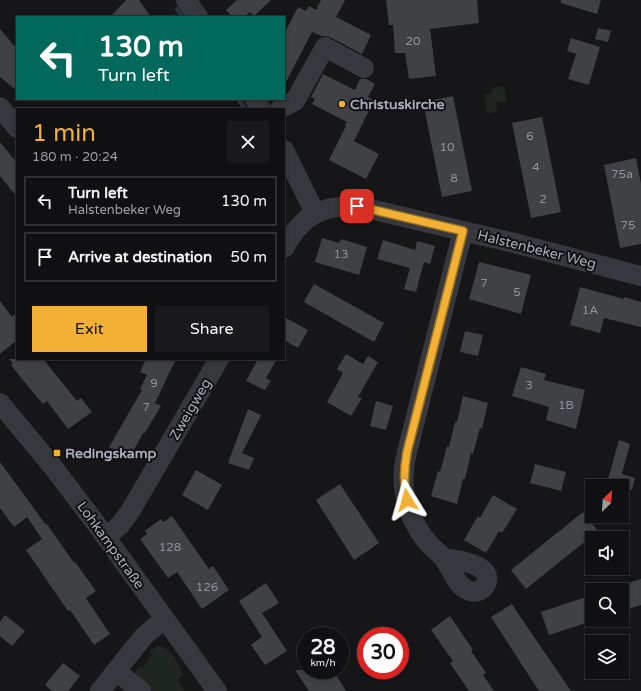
<!DOCTYPE html>
<meta charset="utf-8">
<style>
body{margin:0;font-family:"Varela Round",sans-serif;background:#19191b;color:#f1f3f6;height:100vh;display:flex;flex-direction:column;font-size:15px;white-space:nowrap}
*{box-sizing:border-box;margin:0}
p{font-size:13px;color:#9c9d9f}
.icon{flex:none;width:22px;height:22px;fill:none;stroke:currentColor;stroke-width:2;stroke-linecap:round;stroke-linejoin:round}
.map{position:relative;flex:1;overflow:hidden}
.panel{position:absolute;left:16px;top:108px;width:269px;height:252px;display:flex;flex-direction:column;background:#101012;border-radius:0px;box-shadow:0 2px 6px #0003,0 0 0 1px #303032}
.panel>*{flex:none}
.guide{position:absolute;left:16px;top:16px;width:269px;height:84px;border-radius:0px;box-shadow:0 2px 6px #0003,0 0 0 1px #303032;background:#00695c;color:#fff;overflow:hidden}
.needle{width:26px;rotate:25deg}
.buttons{position:absolute;left:585px;top:479px;display:grid;gap:8px}
.buttons a{display:grid;place-items:center;width:44px;height:44px;border-radius:0px;background:#101012;box-shadow:0 2px 6px #0003,0 0 0 1px #303032;font-size:20px}
.speed{position:absolute;left:297px;top:627px;display:flex;gap:8px;font-size:20px;font-weight:700;text-align:center}
.speed>*{display:grid;place-content:center;width:52px;height:52px;border-radius:50%;background:#101012;box-shadow:0 2px 6px #0003,0 0 0 1px #303032;line-height:1}
.speed small{font-size:10px;font-weight:400}
.speed .limit{border:6px solid #d22;background:#fff;color:#111}
.pin{position:absolute;display:grid;place-items:center;width:34px;height:34px;color:#fff;margin:-17px;border-radius:8px;box-shadow:0 2px 6px #0006}
.me{position:absolute;width:44px;margin:-22px;rotate:352deg;stroke-linejoin:round;filter:drop-shadow(0 0 3px #0008)}
.turn{display:flex;align-items:center;gap:14px;height:84px;padding:0 16px;font-size:18px}
.turn .icon{width:52px;height:52px;stroke-width:2.5}
.turn b{display:block;font-size:28px;line-height:34px}
.round{display:grid;place-items:center;flex:none;width:42px;height:42px;border-radius:0px;background:#19191b}
.head{display:flex;align-items:center;justify-content:space-between;height:68px;padding:0 16px}
h1{font-size:24px;font-weight:600;line-height:30px;color:#f2b134}
.cta{display:flex;gap:8px;margin-top:auto;padding:8px 16px}
.cta a{flex:1;height:46px;border-radius:0px;background:#f2b134;color:#111;font-size:16px;font-weight:600;line-height:46px;text-align:center}
.cta a+a{background:#19191b;color:#f1f3f6}
ul{padding:0;list-style:none}
li{display:flex;align-items:center;gap:12px;height:50px;margin:0 8px 6px;padding:0 8px;border:2px solid #303032;border-radius:0px}
li div{flex:1}
li b{display:block;font-size:15px}
li em{font-style:normal}
.map>svg:first-child{display:block}
</style>
<div class="map">
<svg width="641" height="691" viewBox="0 0 641 691">
<rect width="100%" height="100%" fill="#161618"/>
<g fill="#1e261f">
<path d="M504 86 507 101 496 103 497 112 487 114 484 95 493 93 492 88Z"/>
<path d="M157 646C171 646 177 664 184 675L177 680 185 691H151L136 676V670L140 666 143 668 152 654 150 652Z"/>
</g>
<g fill="none" stroke-linecap="round" stroke-linejoin="round">
<g stroke="#2c353c" stroke-width="4.5">
<path d="M177 9 183 17"/>
<path d="M238 99 243 106"/>
</g>
</g>
<g fill="#404145">
<path d="M126 0H139L151 17H110Z"/>
<path d="M237 0H271L254 16 250 12 244 17H232L226 10Z"/>
<path d="M321 0H345L336 17 371 35 362 54 330 37 325 36H321L312 32 284 86V34L298 7 306 11 309 6 316 10Z"/>
<path d="M386 0H477L479 23 430 29 436 76 409 79 405 53H395L393 25H389Z"/>
<path d="M561 0H601L597 14 561 3Z"/>
<path d="M598 28 611 31 608 42 595 39Z"/>
<path d="M0 29 17 49V91L0 77Z"/>
<path d="M571 38 600 47 589 85 568 79 576 54 567 51Z"/>
<path d="M323 74 355 90 360 79H366L375 84 368 97 374 100 354 141 379 154 366 179 329 160 346 126 345 125 347 122 312 104 315 99 311 97Z"/>
<path d="M453 96 472 191 442 197 423 102Z"/>
<path d="M542 117 561 212 531 218 512 123Z"/>
<path d="M0 142 17 163V197L0 176Z"/>
<path d="M636 158 641 184V244L620 248 604 165Z"/>
<path d="M322 238 339 243 341 239 367 247 359 275 315 262Z"/>
<path d="M383 240 415 250 417 241 435 246 430 264 424 262 416 292 404 289 410 268 377 259Z"/>
<path d="M479 262 531 275 521 314 469 299Z"/>
<path d="M314 284 384 323 374 342 304 302Z"/>
<path d="M580 287 624 299V297L641 302V327L604 318 600 333 570 325Z"/>
<path d="M0 301 12 317 17 313V340L0 354Z"/>
<path d="M284 317 308 330 298 348 284 340Z"/>
<path d="M465 331 483 335 478 356 460 352Z"/>
<path d="M346 354 363 364 368 356 378 362 358 397 362 398 351 416 327 402 343 373 337 369Z"/>
<path d="M9 359H43L77 401 81 398 92 412 68 429 47 401 43 404 22 379 11 365 13 364Z"/>
<path d="M146 359H176L155 403 161 406 144 434 143 433 130 457 109 447 142 390 140 389 147 375 140 372Z"/>
<path d="M258 359H277L266 378 271 381 265 390 246 381Z"/>
<path d="M521 367 546 374 544 380 585 390 576 429 546 420 549 407 512 396Z"/>
<path d="M463 396 488 403 482 429 480 428 473 454 471 453 465 479H463L457 504 431 496 438 471 440 472 447 446 449 447 455 422H457Z"/>
<path d="M376 401 393 406 386 430 370 426Z"/>
<path d="M248 409 261 415 242 453 254 458 249 470 228 463Z"/>
<path d="M619 440 630 444 622 474 635 478 632 490 622 487V486L607 483Z"/>
<path d="M0 462 46 525 47 524 74 563 75 562 96 591 86 598 110 634 94 645 70 610 68 611 26 550 42 539 27 517 14 527 0 508Z"/>
<path d="M535 464 566 472 561 491 530 483Z"/>
<path d="M196 470 222 485 208 510 182 495Z"/>
<path d="M340 484 379 543 354 560 316 500Z"/>
<path d="M493 495 517 509 502 533 499 531 486 553 464 540 478 516 480 518Z"/>
<path d="M583 512 598 531 526 589 511 570Z"/>
<path d="M172 516 209 569 213 566 229 590 202 609 177 572 168 578 140 539 147 534 145 531 161 519 163 522Z"/>
<path d="M641 579V605L622 611V585Z"/>
<path d="M266 583 279 603 262 613 287 651 265 665 251 645 262 637 239 601Z"/>
<path d="M592 595V621L549 635 541 612Z"/>
<path d="M512 604 519 615 571 691H539L491 617Z"/>
<path d="M5 615 25 631 12 646 0 636V622Z"/>
<path d="M450 616 473 650 471 651 486 673 483 675 494 691H469L450 663 453 661 431 630Z"/>
<path d="M63 663 80 676 68 691H52L45 685Z"/>
<path d="M295 670H333L346 691H309Z"/>
</g>
<g fill="none" stroke-linecap="round" stroke-linejoin="round">
<g stroke="#37383d" stroke-width="20">
<path d="M186 0 198 17"/>
<path d="M255 99 261 109"/>
<path d="M0 107 17 128"/>
<path d="M280 109 295 101 325 47 364 68"/>
<path d="M284 150 315 213"/>
<path d="M284 248C302 216 320 205 357 206L514 243 641 276"/>
<path d="M0 403 53 467 97 525 217 691"/>
<path d="M106 537 120 525 131 510 219 359"/>
<path d="M444 558C454 560 477 562 484 571 493 580 482 595 470 591 456 587 452 569 444 559 440 553 433 549 429 544 412 525 401 496 404 470 404 464 406 458 407 452L463 231"/>
<path d="M116 671 141 691"/>
<path d="M100 691 144 636 164 619"/>
</g>
</g>
<g fill="none" stroke-linecap="round" stroke-linejoin="round">
<defs>
<path id="route" d="M357 206 463 231 407 452C404 469 403 484 407 500"/>
</defs>
<use href="#route" stroke="#9d7322" stroke-width="10"/>
<use href="#route" stroke="#f2b134" stroke-width="7"/>
</g>
<g fill="#f2b134" stroke="#111113" stroke-width="1.5">
<circle cx="342" cy="104" r="4"/>
<rect x="53" y="449" width="8" height="8" rx="2"/>
</g>
<g text-anchor="middle" stroke-width="4" stroke-linejoin="round" paint-order="stroke">
<g font-size="12" fill="#8e929b">
<text x="413" y="45">20</text>
<text x="530" y="140">6</text>
<text x="447" y="151">10</text>
<text x="536" y="171">4</text>
<text x="622" y="178">75a</text>
<text x="454" y="182">8</text>
<text x="543" y="203">2</text>
<text x="628" y="229">75</text>
<text x="341" y="258">13</text>
<text x="484" y="287">7</text>
<text x="517" y="296">5</text>
<text x="590" y="314">1A</text>
<text x="154" y="387">9</text>
<text x="529" y="389">3</text>
<text x="566" y="409">1B</text>
<text x="146" y="411">7</text>
<text x="170" y="551">128</text>
<text x="207" y="591">126</text>
</g>
<g font-size="14" font-weight="bold" fill="#a8adb8" stroke="#111113" text-anchor="start">
<text x="350" y="109">Christuskirche</text>
<text x="65" y="458">Redingskamp</text>
</g>
<g font-size="14" fill="#a8adb8" stroke="#111113">
<text transform="translate(537 249) rotate(14)" y="5">Halstenbeker Weg</text>
<text transform="translate(190 409) rotate(-60)" y="5">Zweigweg</text>
<text transform="translate(111 545) rotate(54)" y="5">Lohkampstraße</text>
</g>
</g>
</svg>
<div class="buttons">
<a><svg class="needle" viewBox="-14 -14 28 28"><path d="M0-13l5 13h-10z" fill="#e53935"/><path d="M0 13l5-13h-10z" fill="#9c9d9f"/></svg></a>
<a><svg class="icon" aria-label="sound" viewBox="0 0 24 24"><path d="M4 9h4l5-4v14l-5-4H4zM17 9q2 3 0 6"/></svg></a>
<a><svg class="icon" aria-label="search" viewBox="0 0 24 24"><circle cx="10" cy="10" r="6"/><path d="M15 15l6 6"/></svg></a>
<a><svg class="icon" aria-label="layers" viewBox="0 0 24 24"><path d="M12 4l9 5-9 5-9-5zM3 14l9 5 9-5"/></svg></a>
</div>
<div class="speed"><div>28<small>km/h</small></div><div class="limit">30</div></div>
<div class="pin" style="left:357px;top:206px;background:#d93025"><svg class="icon" aria-label="arrive" viewBox="0 0 24 24"><path d="M6 21V4h12l-3 4 3 4H6"/></svg></div>
<svg class="me" style="left:407px;top:500px" viewBox="-20 -20 40 40"><path d="M0-17L14 15 0 8-14 15z" fill="#f2b134" stroke="#fff" stroke-width="4"/></svg>
<div class="guide">
<div class="turn"><svg class="icon" aria-label="left" viewBox="0 0 24 24"><path d="M17 20v-9H6M10 6l-5 5 5 5"/></svg><div><b>130 m</b>Turn left</div></div>
</div>
<section class="panel">
<div class="head"><div><h1>1 min</h1><p>180 m · 20:24</p></div><a class="round"><svg class="icon" aria-label="close" viewBox="0 0 24 24"><path d="M6 6l12 12M18 6L6 18"/></svg></a></div>
<ul>
<li><svg class="icon" aria-label="left" viewBox="0 0 24 24"><path d="M17 20v-9H6M10 6l-5 5 5 5"/></svg><div><b>Turn left</b><p>Halstenbeker Weg</p></div><em>130 m</em></li>
<li><svg class="icon" aria-label="arrive" viewBox="0 0 24 24"><path d="M6 21V4h12l-3 4 3 4H6"/></svg><div><b>Arrive at destination</b></div><em>50 m</em></li>
</ul>
<div class="cta"><a>Exit</a><a>Share</a></div>
</section>
</div>
